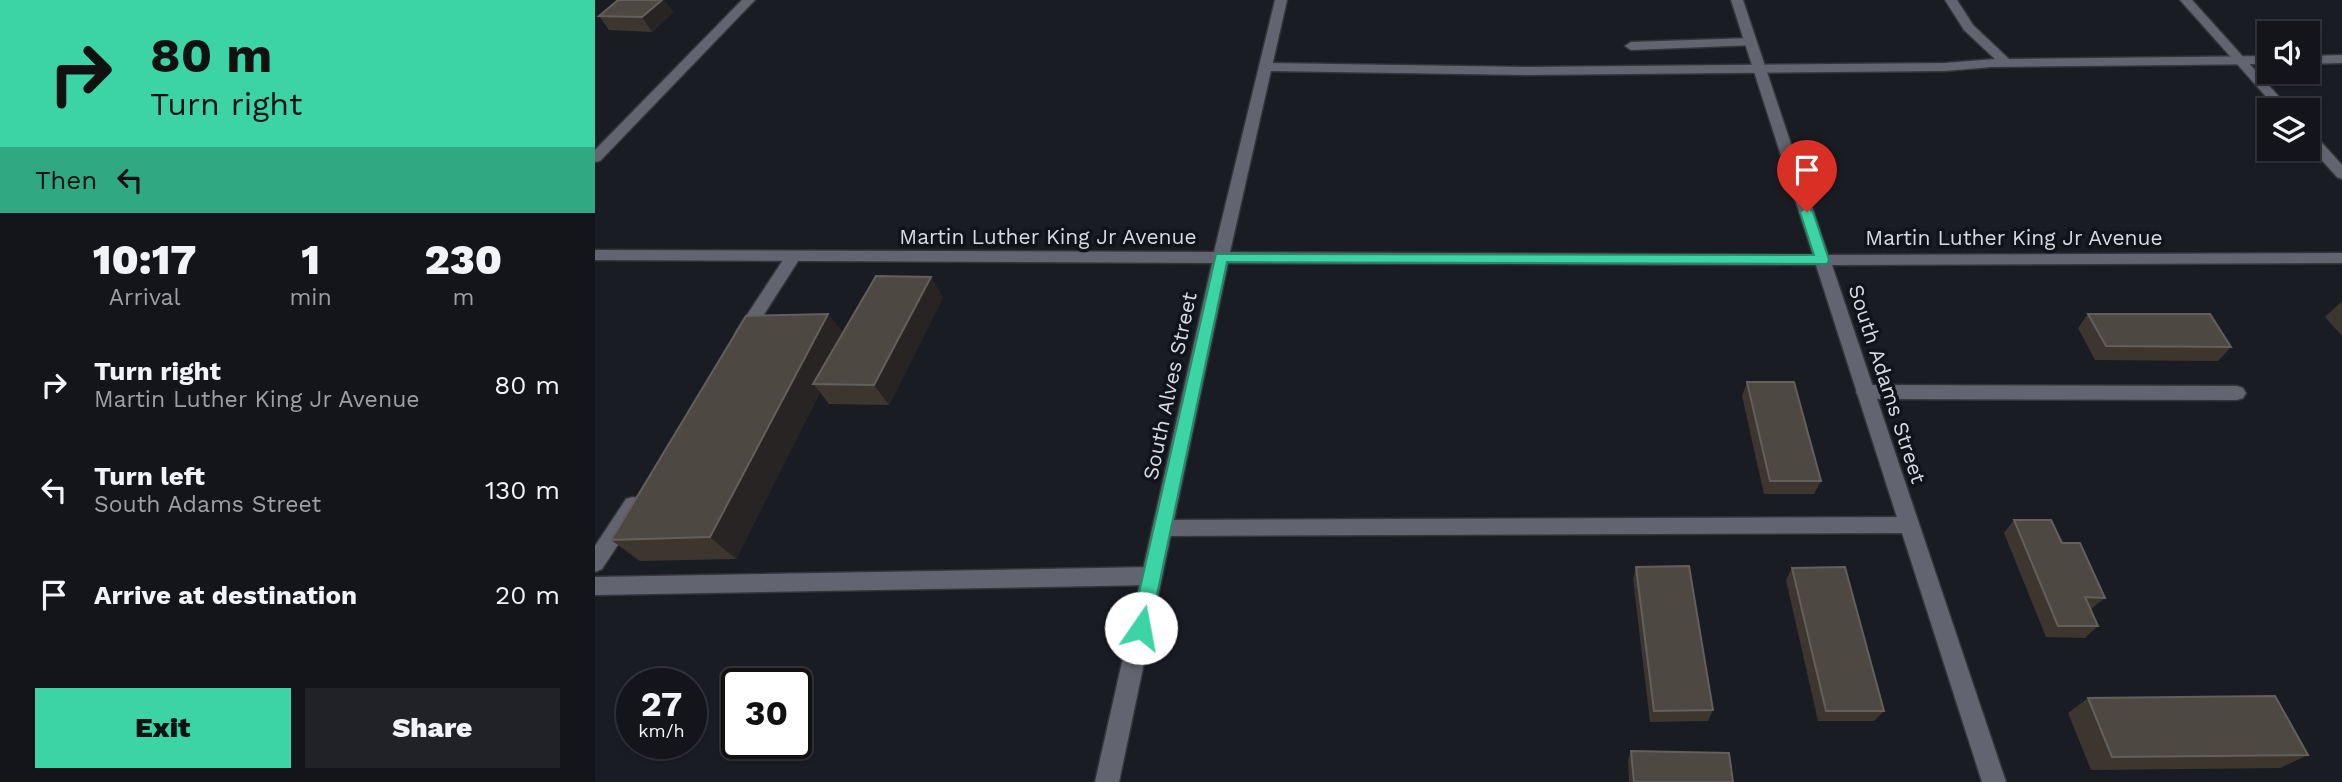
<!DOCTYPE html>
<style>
body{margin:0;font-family:"Work Sans",sans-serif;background:#212228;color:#f1f3f6;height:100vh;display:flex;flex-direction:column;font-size:26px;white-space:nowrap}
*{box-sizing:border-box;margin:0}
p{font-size:23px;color:#9d9fa3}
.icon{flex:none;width:38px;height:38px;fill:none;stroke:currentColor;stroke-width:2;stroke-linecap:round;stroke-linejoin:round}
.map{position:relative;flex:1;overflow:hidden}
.sheet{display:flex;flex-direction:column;background:#14151b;width:595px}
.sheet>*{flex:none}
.top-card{background:#3cd4a4;color:#111;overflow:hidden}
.controls{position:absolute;left:1662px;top:21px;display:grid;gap:14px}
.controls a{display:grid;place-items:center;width:63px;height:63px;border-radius:0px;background:#14151b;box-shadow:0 2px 5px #0004,0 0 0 2px #33343a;font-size:35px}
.speed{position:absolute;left:21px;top:668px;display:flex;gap:14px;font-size:35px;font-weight:700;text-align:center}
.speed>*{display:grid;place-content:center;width:91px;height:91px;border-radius:50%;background:#14151b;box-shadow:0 2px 5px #0004,0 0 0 2px #33343a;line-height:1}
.speed small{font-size:18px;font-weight:400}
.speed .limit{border:4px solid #111;border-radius:10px;background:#fff;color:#111}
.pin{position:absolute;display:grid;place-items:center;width:60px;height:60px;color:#fff;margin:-72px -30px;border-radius:50% 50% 50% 0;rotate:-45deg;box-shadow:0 0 7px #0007}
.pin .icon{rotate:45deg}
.me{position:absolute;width:77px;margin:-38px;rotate:12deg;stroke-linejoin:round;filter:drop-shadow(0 0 5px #0008)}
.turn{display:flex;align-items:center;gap:24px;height:147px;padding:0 35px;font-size:32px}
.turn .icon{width:91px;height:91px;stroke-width:2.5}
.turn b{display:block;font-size:49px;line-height:60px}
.then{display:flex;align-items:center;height:66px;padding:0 35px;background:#0003;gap:14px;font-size:26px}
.eta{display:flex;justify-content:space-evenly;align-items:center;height:119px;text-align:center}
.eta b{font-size:42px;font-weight:800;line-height:49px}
.button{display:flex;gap:14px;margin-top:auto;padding:14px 35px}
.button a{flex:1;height:80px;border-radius:0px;background:#3cd4a4;color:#111;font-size:28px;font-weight:800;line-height:80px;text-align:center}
.button a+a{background:#212228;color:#f1f3f6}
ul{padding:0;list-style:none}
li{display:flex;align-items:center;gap:21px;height:105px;padding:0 35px}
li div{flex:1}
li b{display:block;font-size:26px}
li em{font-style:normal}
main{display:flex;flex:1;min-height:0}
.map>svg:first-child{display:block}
</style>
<main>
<section class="sheet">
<div class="top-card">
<div class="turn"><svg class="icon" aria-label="right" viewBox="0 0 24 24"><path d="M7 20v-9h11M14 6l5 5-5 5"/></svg><div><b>80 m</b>Turn right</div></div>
<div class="then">Then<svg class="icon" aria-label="left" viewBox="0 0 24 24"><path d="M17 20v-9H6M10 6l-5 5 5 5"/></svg></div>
</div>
<div class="eta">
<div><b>10:17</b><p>Arrival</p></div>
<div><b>1</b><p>min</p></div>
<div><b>230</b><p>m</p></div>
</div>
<ul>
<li><svg class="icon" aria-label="right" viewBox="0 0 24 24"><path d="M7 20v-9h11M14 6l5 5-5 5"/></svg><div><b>Turn right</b><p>Martin Luther King Jr Avenue</p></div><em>80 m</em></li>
<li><svg class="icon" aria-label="left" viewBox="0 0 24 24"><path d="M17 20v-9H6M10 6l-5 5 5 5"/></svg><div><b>Turn left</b><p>South Adams Street</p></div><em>130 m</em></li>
<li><svg class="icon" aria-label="arrive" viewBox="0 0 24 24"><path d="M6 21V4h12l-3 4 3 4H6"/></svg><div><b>Arrive at destination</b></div><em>20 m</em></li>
</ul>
<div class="button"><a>Exit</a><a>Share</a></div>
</section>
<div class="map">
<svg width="1747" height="782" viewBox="0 0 1747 782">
<rect width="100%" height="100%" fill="#1a1c24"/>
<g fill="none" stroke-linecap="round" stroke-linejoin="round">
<defs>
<g id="lane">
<path d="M1350 0H1362L1378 25 1414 59 1675 56V64L1397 67 1350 71 933 75 670 71 664 67 670 63 933 67 1350 63 1400 59 1369 30Z"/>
<path d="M1156 38 1160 39V45L1036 50 1030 46 1036 42Z"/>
<path d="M1747 55V63L1713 64V56Z"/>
<path d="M197 253 205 258 154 338H142L140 334 142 330 192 254Z"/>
<path d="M1270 385 1642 386 1648 388 1651 393 1648 398 1642 400 1270 399 1264 397 1261 392 1264 387Z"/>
<path d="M38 497 45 499 48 505 45 511 7 569 0 572V546L31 499Z"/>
<path d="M1314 517 1321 519 1324 525 1321 531 1314 533 567 536 560 534 557 528 560 522 567 520Z"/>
<path d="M557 567 564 570 567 576 564 582 557 585 0 595V577Z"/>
</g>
<g id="street">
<path d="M147 0H160L5 161 0 162V150Z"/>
<path d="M680 0H692L635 252 1218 255 1136 0H1148L1233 255 1747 253V263L1237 265 1411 782H1387L1221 265 633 263 524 782H500L617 263 0 260V250L619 252Z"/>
<path d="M1585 0H1597L1696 110H1683Z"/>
<path d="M1713 132 1718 133 1747 165V179L1742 177 1713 145Z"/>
</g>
</defs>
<use href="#lane" stroke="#34353b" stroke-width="3"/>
<use href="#street" stroke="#34353b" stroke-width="3"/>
<use href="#lane" fill="#62656f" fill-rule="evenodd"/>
<use href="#street" fill="#62656f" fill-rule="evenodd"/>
</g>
<g fill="#3c362f">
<path d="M23 0H69L78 12 57 32 14 30 4 16Z"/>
<path d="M348 297 294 405 234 404 225 392 141 559 45 561 16 540 233 314 248 333Z"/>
<path d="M1745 303H1747V336L1730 317Z"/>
<path d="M1493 314 1636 347 1623 361 1500 360 1483 328Z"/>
<path d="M1152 382 1226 481 1219 494H1169L1147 396Z"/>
<path d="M1419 520 1467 543 1510 598 1496 609 1503 626 1490 638 1451 637 1409 533Z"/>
<path d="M1041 567 1118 710 1113 721 1055 722 1038 579Z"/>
<path d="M1197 568 1289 711 1279 721H1223L1191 580Z"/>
<path d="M1493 698 1713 755 1685 768 1496 770 1473 713Z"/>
<path d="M1036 751 1138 782H1034L1033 760Z"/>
</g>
<g fill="#272423">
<path d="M67 0H69L78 12 57 32 47 17Z"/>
<path d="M336 277 348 297 294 405 279 385Z"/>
<path d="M233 314 252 339 218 384 225 392 141 559 115 537Z"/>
</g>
<g fill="#4d4842" stroke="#635f5b" stroke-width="2">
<path d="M23 0H67L47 17 4 16Z"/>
<path d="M281 276 336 277 279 385 218 384Z"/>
<path d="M233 314 115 537 16 540 151 316Z"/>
<path d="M1493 314H1615L1636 347 1511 346Z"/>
<path d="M1152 382H1199L1226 481H1175Z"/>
<path d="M1419 520H1456L1467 543H1485L1510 598 1490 597 1503 626H1463Z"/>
<path d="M1094 566 1118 710 1059 711 1041 567Z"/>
<path d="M1250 567 1289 711H1231L1197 568Z"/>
<path d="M1680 696 1713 755 1517 757 1493 698Z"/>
<path d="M1036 751 1134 753 1138 782H1039Z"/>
</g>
<path fill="#3cd4a4" stroke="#278a6b" stroke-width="2" d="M1212 207 1218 212 1234 260 1232 264 632 262 555 628 552 634 546 637 539 634 536 628 621 254 1219 255 1205 212Z"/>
<g text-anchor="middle" stroke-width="7" stroke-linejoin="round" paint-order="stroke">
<g font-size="21" fill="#d9dae0" stroke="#11131b">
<text x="453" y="244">Martin Luther King Jr Avenue</text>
<text x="1419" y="245">Martin Luther King Jr Avenue</text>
<text transform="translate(1292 384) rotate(72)" y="7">South Adams Street</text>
<text transform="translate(575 386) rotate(-78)" y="7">South Alves Street</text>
</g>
</g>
</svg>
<div class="controls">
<a><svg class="icon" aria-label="sound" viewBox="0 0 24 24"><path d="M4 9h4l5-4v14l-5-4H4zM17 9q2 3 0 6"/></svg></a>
<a><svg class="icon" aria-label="layers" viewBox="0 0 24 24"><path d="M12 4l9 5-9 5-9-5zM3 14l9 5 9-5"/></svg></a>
</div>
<div class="speed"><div>27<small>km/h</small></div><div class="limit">30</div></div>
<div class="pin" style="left:1212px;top:212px;background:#d93025"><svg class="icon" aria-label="arrive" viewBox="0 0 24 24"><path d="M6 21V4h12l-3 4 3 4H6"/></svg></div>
<svg class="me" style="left:546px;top:628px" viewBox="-20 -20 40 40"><circle r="19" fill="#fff"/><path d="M0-13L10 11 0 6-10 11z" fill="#3cd4a4"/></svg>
</div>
</main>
